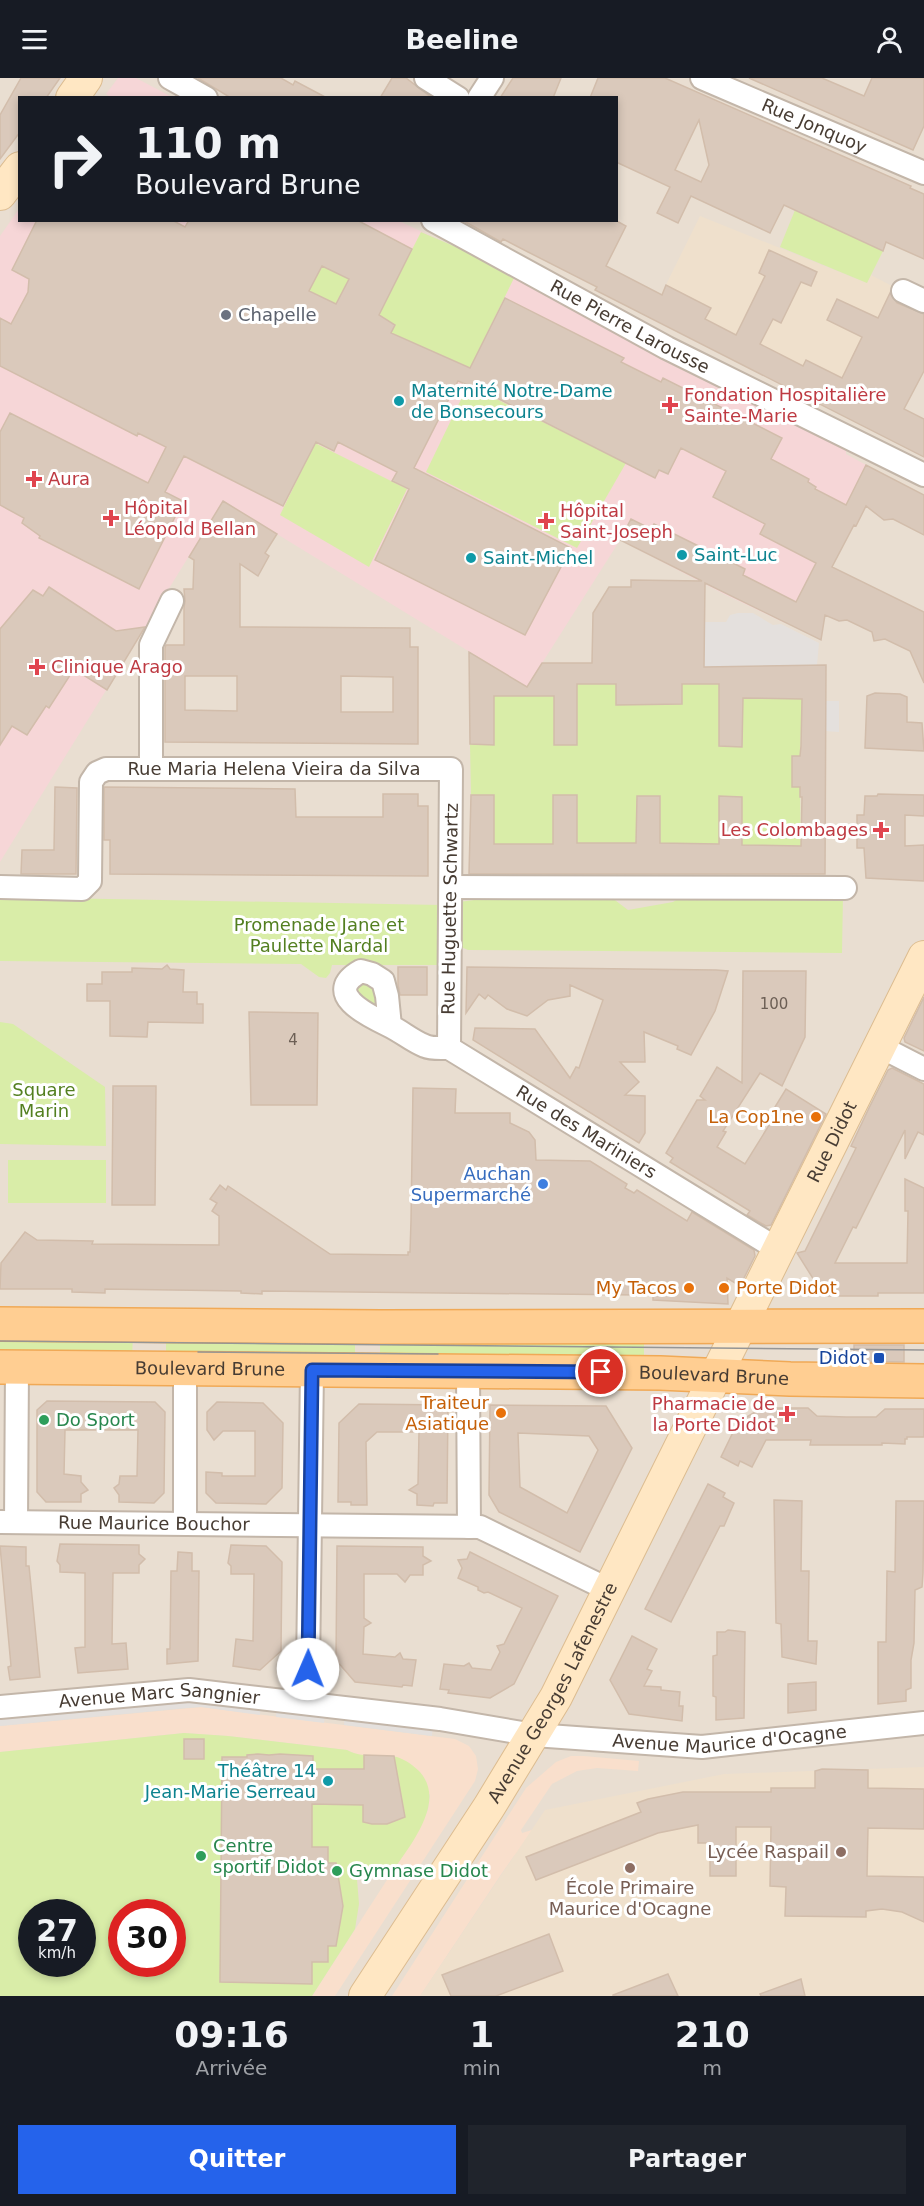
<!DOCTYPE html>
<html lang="fr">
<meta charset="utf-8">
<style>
body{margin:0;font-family:"DejaVu Sans",sans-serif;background:#20242c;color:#f1f3f6;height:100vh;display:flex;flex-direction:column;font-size:22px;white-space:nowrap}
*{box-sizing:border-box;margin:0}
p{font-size:20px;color:#9ea1a6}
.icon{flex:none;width:33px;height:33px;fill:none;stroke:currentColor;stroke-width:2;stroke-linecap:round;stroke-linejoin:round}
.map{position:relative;height:1918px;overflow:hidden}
.sheet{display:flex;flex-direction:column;background:#171b24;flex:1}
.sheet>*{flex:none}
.hud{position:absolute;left:18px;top:18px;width:600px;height:126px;border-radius:0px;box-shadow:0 3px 9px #0003;background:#171b24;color:#f1f3f6;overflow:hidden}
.speed{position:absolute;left:18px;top:1821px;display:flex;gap:12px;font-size:30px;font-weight:700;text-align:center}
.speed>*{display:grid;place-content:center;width:78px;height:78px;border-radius:50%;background:#171b24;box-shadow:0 3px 9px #0003;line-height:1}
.speed small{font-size:15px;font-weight:400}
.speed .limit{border:9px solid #d22;background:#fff;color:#111}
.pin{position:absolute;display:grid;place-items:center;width:51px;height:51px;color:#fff;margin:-26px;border:3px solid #fff;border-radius:50%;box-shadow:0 2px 6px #0007}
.me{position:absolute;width:66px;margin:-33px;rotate:1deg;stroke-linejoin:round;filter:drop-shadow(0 0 4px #0008)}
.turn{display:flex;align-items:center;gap:21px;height:126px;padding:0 18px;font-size:27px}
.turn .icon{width:78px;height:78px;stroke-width:2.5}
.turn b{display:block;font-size:42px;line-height:51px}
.eta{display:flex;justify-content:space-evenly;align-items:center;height:102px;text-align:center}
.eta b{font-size:36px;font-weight:600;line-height:42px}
.primary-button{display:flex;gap:12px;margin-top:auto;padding:12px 18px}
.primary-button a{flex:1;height:69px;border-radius:0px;background:#2563eb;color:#fff;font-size:24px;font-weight:600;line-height:69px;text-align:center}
.primary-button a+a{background:#20242c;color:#f1f3f6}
header{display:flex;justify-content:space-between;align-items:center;height:78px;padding:0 18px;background:#171b24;font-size:27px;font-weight:600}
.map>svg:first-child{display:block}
</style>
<header><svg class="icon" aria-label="menu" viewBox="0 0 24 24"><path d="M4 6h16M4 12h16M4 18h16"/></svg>Beeline<svg class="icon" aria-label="person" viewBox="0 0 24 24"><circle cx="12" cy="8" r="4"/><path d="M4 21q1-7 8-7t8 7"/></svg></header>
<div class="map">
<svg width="924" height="1918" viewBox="0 0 924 1918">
<rect width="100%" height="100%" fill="#f4ede4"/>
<path fill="#e9ded1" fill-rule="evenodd" d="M0 0H924V1918H0ZM20 20H616V142H20ZM32 1834H82V1886H32ZM122 1834H172V1886H122Z"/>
<g fill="#f9dfcc">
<path d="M201 1629 455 1661 469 1668 476 1678 478 1691 475 1703 335 1918H312L416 1757 428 1732 430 1717 394 1678 358 1677 347 1672 228 1658 184 1655 0 1674V1648Z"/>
<path d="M571 1678H584L639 1683 638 1693 597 1690 577 1693 552 1706 521 1752 522 1755 545 1748 514 1778 502 1795 420 1918H392L526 1710 556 1684Z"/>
</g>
<g fill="#efe0cc">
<path d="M700 138 867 205 871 197 894 209 886 223 881 241 873 238 827 330 650 239Z"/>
<path d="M924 1689V1918H420L545 1732 724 1696Z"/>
</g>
<g fill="#f6d6d7">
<path d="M118 0H136L172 19H110L106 16Z"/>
<path d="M19 131 20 142 399 143 497 189 846 371V376L866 387 785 545 724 516 620 462 527 609 223 423 0 784V158Z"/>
</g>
<g fill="#d9eda8" fill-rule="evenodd">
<path d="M795 132 883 173 867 205 780 169Z"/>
<path d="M421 154 470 175 515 198 470 290 391 255 395 247 390 244 374 246Z"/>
<path d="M322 188 349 201 336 226 309 213Z"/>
<path d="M468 307 626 385 577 470 426 394Z"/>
<path d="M315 365 407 411 369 489 280 437Z"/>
<path d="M577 606H616V627L682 626V606H719V668H742L743 619 802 620 800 678 792 679V708L800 709 801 778 788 768 742 767V719H719V766L671 765 660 768V718H637L636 767 577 766V717H554L553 766 494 767V717H471L470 666H494V617L554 618V667H577Z"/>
<path d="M689 814 843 816 842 875 468 872 459 868V824L489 820 607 816 628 832 673 824Z"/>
<path d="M0 819 442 827 441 887H332L330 895 326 900 319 899 301 886 0 883Z"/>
<path d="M360 904 377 909 379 933 357 916 356 909Z"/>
<path d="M0 944 13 946 105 1009 106 1068 0 1066Z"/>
<rect x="8" y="1082" width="98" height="43"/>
<path d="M0 1254 133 1255 132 1281 0 1280Z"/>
<path d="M166 1256 355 1257V1283L166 1282Z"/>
<path d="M380 1258 644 1260V1286L380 1284Z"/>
<path d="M184 1655 228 1658 347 1672C362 1681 380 1675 397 1679 406 1682 413 1687 420 1694 448 1726 406 1772 388 1800L357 1801 359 1826 355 1851 312 1918H0V1674ZM32 1834H82V1886H32ZM122 1834H172V1886H122Z"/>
</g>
<g fill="#e4e0dd">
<path d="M738 535H753L773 547 781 546 819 565 817 587 720 589 704 592V544H726L730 537Z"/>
<path d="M825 623H839V654L824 653Z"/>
<path d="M191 1615 261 1624 260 1637 201 1629 186 1630 0 1648V1634Z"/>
<path d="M277 1625 326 1631 324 1645 276 1639Z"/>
<path d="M345 1634 433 1645 432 1658 344 1647Z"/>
</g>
<g fill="#dac9bb" stroke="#d2bdab" stroke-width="1.5" fill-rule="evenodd">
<path d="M21 0H60L46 20H20V54L0 81V37Z"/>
<path d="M198 0H281L293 7 295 3 327 20H231Z"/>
<path d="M392 0H406L432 20H380Z"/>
<path d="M513 0H561L553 20H500Z"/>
<path d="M598 0H665L911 108 910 110 924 116V181L886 164 883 173 784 127 770 155 691 118 678 145 657 135 670 109 616 84V20H590ZM699 42 709 87 701 104 675 92Z"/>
<path d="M749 0H822L864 18 872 0H924V48L913 72Z"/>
<path d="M37 142H172L185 149 189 142H357L412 171 379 237 395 247 391 255 470 290 505 220 624 280 621 284 661 304 663 300 782 360 771 381 809 401 808 404 816 409 815 411 846 427 866 387 924 417V457L893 441 884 442 866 428 856 448 854 447 832 489 924 534V605L910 573 885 561 874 563 872 554 847 542 839 543 825 537 821 562 705 505 704 589 826 587 825 796H469L471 717H494V766H553V717H577V765H636L637 718H660V765L719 766V718L742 719V767L801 768 802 719H800V709H792V678H800L801 668 802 621 743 620 742 669 719 668V606H682V626L616 627V606H577V667H554V618H494V667L470 666 469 574 527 609 542 585H592L593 535 609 509H631V502L702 503 620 462 631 441 651 451 654 446 745 491 743 497 796 524 816 485 760 456 765 446 713 419 726 393 681 370 668 396 659 392 655 400 489 316 458 303 414 390 571 470 525 557 375 482 409 411 392 403 397 394 338 364 334 373 316 364 283 428 184 378 165 414 183 423 139 511 39 460 40 458 22 445 24 440 0 427V354L10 335 148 405 166 369 138 355 137 358 0 288V240L11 246 28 214 29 201 12 192ZM322 188 349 201 336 226 309 213Z"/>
<path d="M462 142H615L626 148 606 188 662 217 666 207 711 230 705 241 736 257 765 198 759 195 769 172 817 194 811 208 801 204 781 245 773 241 760 266 803 288 806 282 842 300 862 259 827 242 837 221 878 240 890 215 897 225 924 236V293L904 331 924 341V379L595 212 597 209 528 174 503 161 501 164Z"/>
<path d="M223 423 277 456 265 475 269 478 258 498 240 486V549L410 550V569H418V666L165 664V570L166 567H184V530L185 523 184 511H193L194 482 189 479ZM185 598H237V633L185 632ZM341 598 393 599V634H341Z"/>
<path d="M49 509 116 553 145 549 107 612 74 591 49 630 46 628 27 657 12 648 0 667V551L33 512 43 518Z"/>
<path d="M875 615 900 616 907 619V644L922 645 924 673 865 670 867 618Z"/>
<path d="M55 709 77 710 76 796H21L22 772H54Z"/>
<path d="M104 709 295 711 296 739H383V716H418V728H428V798L110 796V762H104Z"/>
<path d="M878 716 924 717V738L905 737V768L924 767V803L866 800 864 770H857V737H864L865 718H877Z"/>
<path d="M167 887 170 891 184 892 183 914H197V926H203V945L148 944 147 959 110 958V923H87V906H102V894H132V890L162 891Z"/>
<path d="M398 889H427V917H400L398 907Z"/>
<path d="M467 889 716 892 728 893 715 933 691 977 677 971 678 968 644 954 645 984H620L639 1004 625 1017 645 1018V1055L639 1065 473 962 475 950 535 951 570 1000 576 989 579 990 603 922 570 907V918L548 922 527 938 507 931 488 917 485 921 479 916 466 935Z"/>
<path d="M743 893H806L805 959 782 1008 760 995 723 1053 726 1054 717 1069 745 1086 771 1044 767 1042 786 1011 826 1036 771 1147 766 1148 747 1137 750 1133 670 1084 673 1080 666 1075 697 1022H705L700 1018 717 989 742 1005Z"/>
<path d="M924 919V973L905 964 904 960Z"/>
<path d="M249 934 318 935 317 1027H251Z"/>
<path d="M892 990 924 1006V1057L918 1054 905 1081V1052L856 1150 853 1149 835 1185H907L908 1133H905V1101L924 1110V1215H878V1218H824L797 1175 805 1173 856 1070 851 1068 869 1030 888 992Z"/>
<path d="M113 1008H156L155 1127H112Z"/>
<path d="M413 1010 456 1011 455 1035H510V1045L529 1054 535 1062 536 1082 590 1083 627 1106 625 1110 634 1115 637 1112 687 1143 692 1134 754 1172 755 1178 740 1208 727 1200 728 1226 653 1222V1217H638L262 1213V1216L241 1215V1213L105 1211V1215L72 1214V1211H0L1 1185 25 1154 37 1162 93 1163 92 1166 219 1167V1138L212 1133 217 1125 210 1121 220 1107 226 1112 228 1108 330 1176 408 1177V1174H410L411 1143Z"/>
<path d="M854 1267H904V1284L854 1283Z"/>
<path d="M47 1323 155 1324 165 1334 164 1415 154 1425 119 1424V1417L114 1410 119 1406 120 1398H137L138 1352H65L64 1396 81 1398V1404L88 1412 81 1416V1424H46L37 1414V1332Z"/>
<path d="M217 1324 263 1325 283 1345 282 1410 266 1426 216 1425 206 1415V1394L222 1395V1398H255V1353H223L214 1362 207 1352V1334Z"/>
<path d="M359 1326 448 1327 447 1425H434L433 1428 417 1427V1416L409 1412 418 1406 419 1354H377L366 1364 367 1427H351V1424H338L339 1345Z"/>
<path d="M490 1327 606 1328 632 1370 580 1474 499 1434 489 1417ZM518 1355 589 1358 598 1372 567 1435 520 1409Z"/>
<path d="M762 1330H808L817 1338 846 1339H876L885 1331H924V1359H907V1361H905V1366L882 1365V1367H810L811 1362H766L752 1389 740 1383 738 1388 721 1379 738 1344Z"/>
<path d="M708 1406 725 1415 723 1419 734 1425 724 1448H720L671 1544 645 1531Z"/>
<path d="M774 1422 802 1423 801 1493H809L808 1563H817L816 1586 782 1579 781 1546 776 1545Z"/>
<path d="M896 1423H924L923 1495 922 1509 915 1512 914 1565 911 1582V1610L906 1612V1623L878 1626V1564H886L887 1493 895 1494Z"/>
<path d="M60 1466 139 1467V1476L145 1481 139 1487V1495H113L112 1566 126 1565 128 1591 78 1595 75 1570 85 1569V1495L60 1494V1487L57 1483Z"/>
<path d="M231 1467 266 1468 282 1484 281 1573 260 1592 233 1588 236 1561 253 1563 254 1496H231V1488L228 1485Z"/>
<path d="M0 1468 26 1469V1488H29L40 1599 10 1602 8 1589 11 1588Z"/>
<path d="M337 1468 423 1469V1478L431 1483 423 1487V1497H410L405 1504 397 1496H364V1540L371 1545 364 1549 363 1576 395 1579 400 1575 403 1581 416 1582 412 1608 403 1607 402 1609 355 1604 336 1582Z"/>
<path d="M178 1474 192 1475V1493H199L198 1583 167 1586V1571H170L171 1493H177Z"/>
<path d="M470 1474 558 1518 514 1606 490 1620 448 1615 449 1612 440 1611 444 1586 464 1588 469 1585 472 1590 491 1592 500 1574 497 1568 504 1566 522 1530 488 1514 484 1515 478 1512V1509L458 1500 462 1490 458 1482 467 1481Z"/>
<path d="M728 1552 745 1554 744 1640 716 1642V1619L713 1618V1578L717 1577V1554H725Z"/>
<path d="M632 1558 657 1571 647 1591 652 1593 644 1608 661 1609V1612L680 1614 679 1628H683L682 1643 629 1636 610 1602Z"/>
<path d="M816 1604V1632L788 1635V1606Z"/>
<rect x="184" y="1661" width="20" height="20"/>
<path d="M258 1676 269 1677 280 1676 313 1678V1691H364V1677L394 1678 405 1739 387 1746H372L363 1744V1727L312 1726V1769H328V1785H336L343 1828 336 1868H328V1884H312V1906L220 1904 222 1679H247V1677Z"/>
<path d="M822 1691 868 1692V1710L924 1711V1751L868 1750 867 1798 924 1799V1844L902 1834 882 1831 866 1833V1839L785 1838 786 1809 770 1808 771 1749H736V1798H710V1765H698V1747L658 1755 536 1802 526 1779 641 1734 637 1725 648 1721 683 1714H771V1710H815V1693Z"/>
<path d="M549 1856 563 1893 496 1918H451L442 1897Z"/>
<path d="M668 1896 678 1918H613V1917Z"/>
<path d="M801 1901 805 1918H761L760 1916Z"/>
</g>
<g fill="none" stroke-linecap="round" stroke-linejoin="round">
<defs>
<g id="street">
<path d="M170 0 206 20"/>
<path d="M426 0 458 20"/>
<path id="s1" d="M702 0 924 95"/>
<path d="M479 20 492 0"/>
<path id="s2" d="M433 142 667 270 924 397"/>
<path d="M903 213 924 223"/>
<path d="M151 691V567L172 523"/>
<path id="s3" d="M0 809 82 811 90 803 91 704 97 695 106 691H451L449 970"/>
<path d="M451 809 845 810"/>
<path id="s4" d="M390 948 387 918 383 903 372 896 361 893C321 915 367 937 388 947 401 953 412 963 425 968 432 971 441 970 449 970L779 1172"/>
<path d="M879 968 924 991"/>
<path d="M468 1294 469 1449"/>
<path id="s5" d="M0 1444 480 1449 597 1506 607 1514"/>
<path d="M16 1444 17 1289"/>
<path d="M185 1444V1289"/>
<path d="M306 1625 308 1591 312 1292"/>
<path id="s6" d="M0 1629 189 1612 440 1641 534 1657 702 1669 924 1645"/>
</g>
<g id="secondary">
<path d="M72 20 86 0"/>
<path d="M0 116 20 90"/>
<path id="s7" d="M365 1918 489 1729 556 1619 924 879"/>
</g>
<g id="primary">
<path d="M0 1246 381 1249 924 1248"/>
<path id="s8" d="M0 1289 660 1295 790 1301 924 1303"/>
</g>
</defs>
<use href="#street" stroke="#c3b6a9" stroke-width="26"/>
<use href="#secondary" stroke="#dcbc90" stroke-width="34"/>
<use href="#primary" stroke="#f0a956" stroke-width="36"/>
<use href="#street" stroke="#fff" stroke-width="22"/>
<use href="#secondary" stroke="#ffe7c3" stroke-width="32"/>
<use href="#primary" stroke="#ffce92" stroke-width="33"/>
<g stroke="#959595" stroke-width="1.5">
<path d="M0 1263 924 1272"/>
<path d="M198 1274 438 1276"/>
</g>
</g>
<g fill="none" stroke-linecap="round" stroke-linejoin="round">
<defs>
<path id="route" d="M308 1591 312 1292 601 1294"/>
</defs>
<use href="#route" stroke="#184099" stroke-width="15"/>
<use href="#route" stroke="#2563eb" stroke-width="10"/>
</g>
<circle fill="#6b7280" stroke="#fff" stroke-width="2" cx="226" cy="237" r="6"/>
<g fill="#0f9aa8" stroke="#fff" stroke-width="2">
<circle cx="399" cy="323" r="6"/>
<circle cx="682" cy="477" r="6"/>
<circle cx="471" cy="480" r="6"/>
<circle cx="328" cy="1703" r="6"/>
</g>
<g fill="#e0444e" stroke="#fff" stroke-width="2">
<path d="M667 318h6v6h6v6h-6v6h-6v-6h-6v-6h6z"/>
<path d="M31 392h6v6h6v6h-6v6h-6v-6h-6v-6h6z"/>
<path d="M108 431h6v6h6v6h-6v6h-6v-6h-6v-6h6z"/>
<path d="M543 434h6v6h6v6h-6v6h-6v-6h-6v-6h6z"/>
<path d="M34 580h6v6h6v6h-6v6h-6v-6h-6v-6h6z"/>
<path d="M878 743h6v6h6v6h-6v6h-6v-6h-6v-6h6z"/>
<path d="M784 1327h6v6h6v6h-6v6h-6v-6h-6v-6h6z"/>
</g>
<g fill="#e8710a" stroke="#fff" stroke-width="2">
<circle cx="816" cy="1039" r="6"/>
<circle cx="689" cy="1210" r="6"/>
<circle cx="724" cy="1210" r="6"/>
<circle cx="501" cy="1335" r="6"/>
</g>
<circle fill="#3f7fe0" stroke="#fff" stroke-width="2" cx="543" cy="1106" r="6"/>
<rect fill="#1a4fb4" stroke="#fff" stroke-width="2" x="873" y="1274" width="12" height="12" rx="3"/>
<g fill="#2e9e5b" stroke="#fff" stroke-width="2">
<circle cx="44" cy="1342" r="6"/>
<circle cx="201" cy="1778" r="6"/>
<circle cx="337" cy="1793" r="6"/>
</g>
<g fill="#8d6e63" stroke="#fff" stroke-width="2">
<circle cx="841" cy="1774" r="6"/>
<circle cx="630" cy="1790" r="6"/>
</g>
<g text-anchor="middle" stroke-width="6" stroke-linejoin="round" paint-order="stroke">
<g font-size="15" fill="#6c5f55">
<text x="774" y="931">100</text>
<text x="293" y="967">4</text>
</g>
<g font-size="18" fill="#473c33" stroke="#fff">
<text dy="6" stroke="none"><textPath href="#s1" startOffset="122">Rue Jonquoy</textPath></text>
<text dy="6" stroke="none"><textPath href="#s2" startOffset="224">Rue Pierre Larousse</textPath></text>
<text dy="6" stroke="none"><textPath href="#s3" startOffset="381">Rue Maria Helena Vieira da Silva</textPath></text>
<text transform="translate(450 831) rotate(-89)" y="6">Rue Huguette Schwartz</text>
<text dy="6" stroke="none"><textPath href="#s4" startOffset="381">Rue des Mariniers</textPath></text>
<text dy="6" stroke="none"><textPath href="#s7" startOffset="975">Rue Didot</textPath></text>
<text dy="6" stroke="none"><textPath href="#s8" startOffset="210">Boulevard Brune</textPath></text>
<text dy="6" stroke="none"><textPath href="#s8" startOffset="714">Boulevard Brune</textPath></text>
<text dy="6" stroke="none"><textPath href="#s5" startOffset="154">Rue Maurice Bouchor</textPath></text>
<text dy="6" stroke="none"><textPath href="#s7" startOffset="357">Avenue Georges Lafenestre</textPath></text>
<text dy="6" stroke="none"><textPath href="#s6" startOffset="160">Avenue Marc Sangnier</textPath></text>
<text dy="6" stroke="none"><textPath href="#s6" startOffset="734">Avenue Maurice d'Ocagne</textPath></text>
</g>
<g font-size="18" fill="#5b616d" stroke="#fff" text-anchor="start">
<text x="238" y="243">Chapelle</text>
</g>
<g font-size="18" fill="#0d838f" stroke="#fff" text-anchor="start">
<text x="411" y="319">Maternité Notre-Dame<tspan x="411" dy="21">de Bonsecours</tspan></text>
<text x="694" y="483">Saint-Luc</text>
<text x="483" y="486">Saint-Michel</text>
<text x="316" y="1699" text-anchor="end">Théâtre 14<tspan x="316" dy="21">Jean-Marie Serreau</tspan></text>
</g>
<g font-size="18" fill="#be3a42" stroke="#fff" text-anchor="start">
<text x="684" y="323">Fondation Hospitalière<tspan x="684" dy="21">Sainte-Marie</tspan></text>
<text x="48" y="407">Aura</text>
<text x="124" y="436">Hôpital<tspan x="124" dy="21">Léopold Bellan</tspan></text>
<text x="560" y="439">Hôpital<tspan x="560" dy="21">Saint-Joseph</tspan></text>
<text x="51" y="595">Clinique Arago</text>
<text x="868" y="758" text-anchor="end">Les Colombages</text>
<text x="775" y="1332" text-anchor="end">Pharmacie de<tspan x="775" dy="21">la Porte Didot</tspan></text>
</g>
<g font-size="18" fill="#537f20" stroke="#fff">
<text x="319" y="853">Promenade Jane et<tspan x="319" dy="21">Paulette Nardal</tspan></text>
<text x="44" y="1018">Square<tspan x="44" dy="21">Marin</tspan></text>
</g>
<g font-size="18" fill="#c56008" stroke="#fff" text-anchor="end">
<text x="804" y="1045">La Cop1ne</text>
<text x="677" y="1216">My Tacos</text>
<text x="736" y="1216" text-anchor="start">Porte Didot</text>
<text x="489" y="1331">Traiteur<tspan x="489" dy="21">Asiatique</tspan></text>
</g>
<g font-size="18" fill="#366cbe" stroke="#fff" text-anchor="end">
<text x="531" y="1102">Auchan<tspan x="531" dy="21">Supermarché</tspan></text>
</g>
<g font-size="18" fill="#164399" stroke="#fff" text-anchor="end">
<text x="867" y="1286">Didot</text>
</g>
<g font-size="18" fill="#27864d" stroke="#fff" text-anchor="start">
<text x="56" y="1348">Do Sport</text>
<text x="213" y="1774">Centre<tspan x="213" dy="21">sportif Didot</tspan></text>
<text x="349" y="1799">Gymnase Didot</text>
</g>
<g font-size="18" fill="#785e54" stroke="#fff" text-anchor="end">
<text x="829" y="1780">Lycée Raspail</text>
<text x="630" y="1816" text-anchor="middle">École Primaire<tspan x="630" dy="21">Maurice d'Ocagne</tspan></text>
</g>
</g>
</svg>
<div class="speed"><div>27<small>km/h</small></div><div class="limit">30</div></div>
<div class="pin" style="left:601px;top:1294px;background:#d93025"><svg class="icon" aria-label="arrive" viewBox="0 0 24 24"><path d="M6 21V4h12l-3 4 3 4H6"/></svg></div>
<svg class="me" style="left:308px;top:1591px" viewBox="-20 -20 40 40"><circle r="19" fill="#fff"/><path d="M0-13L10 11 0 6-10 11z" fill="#2563eb"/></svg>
<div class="hud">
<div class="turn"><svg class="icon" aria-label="right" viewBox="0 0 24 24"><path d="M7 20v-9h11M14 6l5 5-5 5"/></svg><div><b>110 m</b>Boulevard Brune</div></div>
</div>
</div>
<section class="sheet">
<div class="eta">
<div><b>09:16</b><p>Arrivée</p></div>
<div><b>1</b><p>min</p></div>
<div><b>210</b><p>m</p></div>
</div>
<div class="primary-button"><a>Quitter</a><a>Partager</a></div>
</section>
